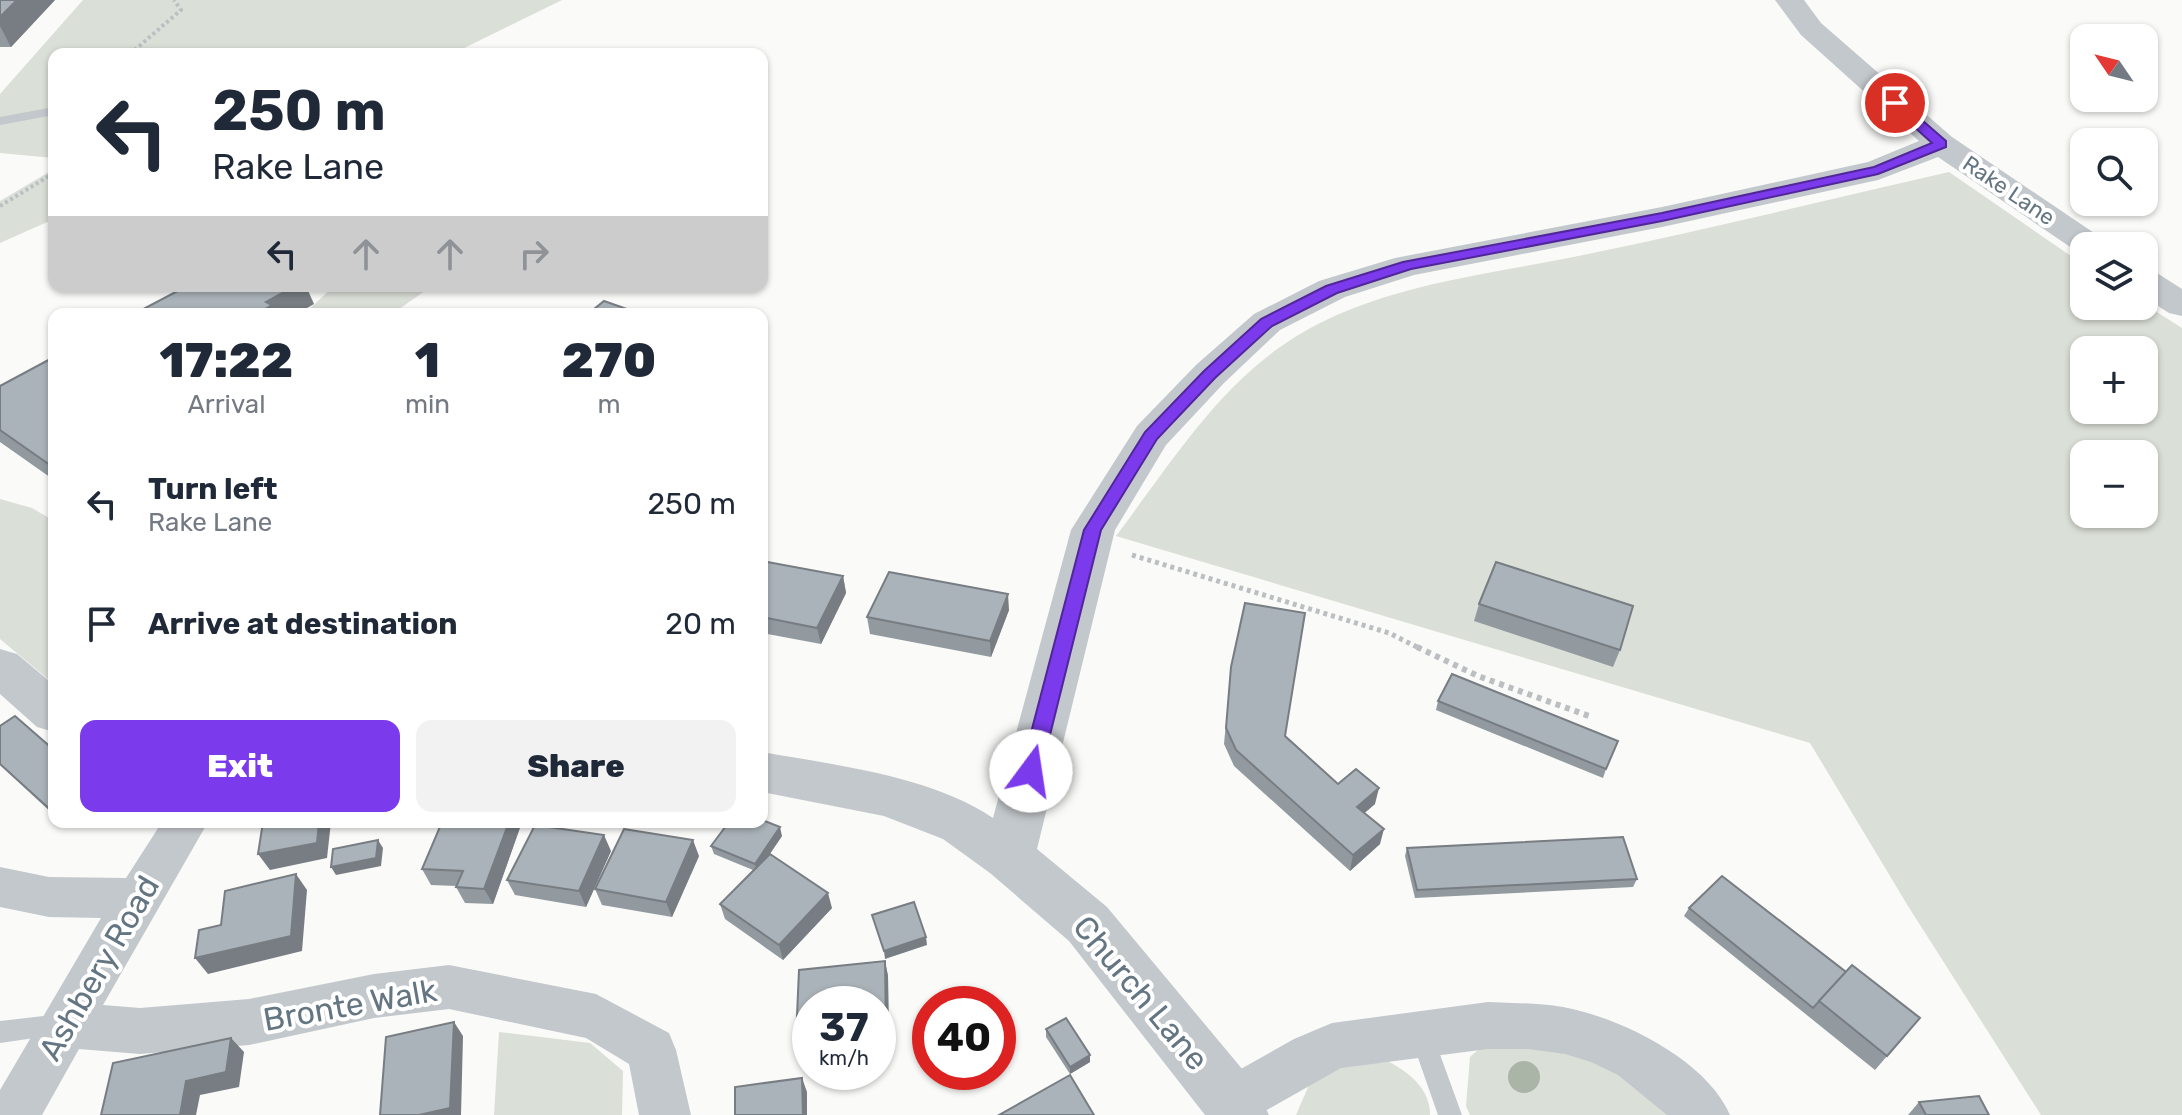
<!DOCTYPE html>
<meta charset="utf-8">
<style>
body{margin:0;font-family:Rubik,sans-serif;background:#f2f2f3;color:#1f2937;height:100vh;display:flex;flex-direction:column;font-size:30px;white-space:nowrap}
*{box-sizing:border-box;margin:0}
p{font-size:26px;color:#747a83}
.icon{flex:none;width:44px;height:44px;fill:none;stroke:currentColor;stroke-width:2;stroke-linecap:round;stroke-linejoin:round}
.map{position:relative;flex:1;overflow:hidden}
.details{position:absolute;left:48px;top:308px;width:720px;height:520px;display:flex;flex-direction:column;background:#fff;border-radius:16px;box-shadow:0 2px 6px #0004}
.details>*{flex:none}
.banner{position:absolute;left:48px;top:48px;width:720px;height:244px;border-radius:16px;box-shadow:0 2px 6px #0004;background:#fff;color:#1f2937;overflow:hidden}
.needle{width:52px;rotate:305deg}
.controls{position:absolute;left:2070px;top:24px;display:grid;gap:16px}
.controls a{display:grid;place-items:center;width:88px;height:88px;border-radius:16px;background:#fff;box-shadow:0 2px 6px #0004;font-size:40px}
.speed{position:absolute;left:792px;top:986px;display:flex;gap:16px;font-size:40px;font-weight:700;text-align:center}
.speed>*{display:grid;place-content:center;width:104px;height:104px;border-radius:50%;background:#fff;box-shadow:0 2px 6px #0004;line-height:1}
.speed small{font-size:20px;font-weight:400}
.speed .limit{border:12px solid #d22;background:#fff;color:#111}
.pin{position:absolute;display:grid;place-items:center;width:68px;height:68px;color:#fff;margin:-34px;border:4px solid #fff;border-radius:50%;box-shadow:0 2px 8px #0007}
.me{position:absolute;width:88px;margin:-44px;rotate:14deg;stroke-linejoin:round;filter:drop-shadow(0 0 6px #0008)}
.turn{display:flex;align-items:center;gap:28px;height:168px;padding:0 32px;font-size:36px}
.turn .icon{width:104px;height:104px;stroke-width:2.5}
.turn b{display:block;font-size:56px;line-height:68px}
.lanes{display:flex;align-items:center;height:76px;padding:0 32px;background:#0003;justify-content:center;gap:40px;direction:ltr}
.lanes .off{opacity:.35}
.eta{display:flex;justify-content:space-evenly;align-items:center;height:136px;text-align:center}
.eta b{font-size:48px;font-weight:800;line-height:56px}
.primary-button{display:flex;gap:16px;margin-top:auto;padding:16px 32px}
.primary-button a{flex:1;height:92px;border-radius:16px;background:#7c3aed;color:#fff;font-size:32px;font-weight:800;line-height:92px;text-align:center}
.primary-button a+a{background:#f2f2f3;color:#1f2937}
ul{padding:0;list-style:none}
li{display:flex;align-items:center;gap:24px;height:120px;padding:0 32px}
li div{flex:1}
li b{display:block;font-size:30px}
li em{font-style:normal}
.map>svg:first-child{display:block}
</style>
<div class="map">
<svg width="2182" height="1115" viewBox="0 0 2182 1115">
<rect width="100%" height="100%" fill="#fafaf8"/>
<g fill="#dadfd7" fill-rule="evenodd">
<path d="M83 0H562L452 54H54V158L0 153V94Z"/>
<path d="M54 169V219L0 243V201Z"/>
<path d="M1949 172 2084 265V306L2144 304 2182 328V1115H2041L1908 906 1810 743 1116 536C1166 470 1214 392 1283 345 1369 285 1483 276 1583 255 1705 230 1827 200 1949 172ZM2084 350H2144V410H2084ZM2084 454H2144V514H2084Z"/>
<path d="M334 286H432L392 314H304Z"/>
<path d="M0 499 32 508 54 521V684L0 639Z"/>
<path d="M499 1032 590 1043 623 1071 622 1115H494Z"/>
<path d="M1489 1040 1606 1057 1678 1115H1470L1466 1106 1470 1057Z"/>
<path d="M1389 1062C1410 1073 1430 1089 1430 1115H1296L1309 1085 1341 1064Z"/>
</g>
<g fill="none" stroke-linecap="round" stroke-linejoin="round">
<g stroke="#bbbfc2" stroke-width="4" stroke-dasharray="3 3" stroke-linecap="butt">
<path d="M130 54 181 10 174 0"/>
<path d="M0 206 54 173"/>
</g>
<path stroke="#bbbfc2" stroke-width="5" stroke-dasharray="4 4" stroke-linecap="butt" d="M1132 555 1389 633 1421 649"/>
<path stroke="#bbbfc2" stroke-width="6" stroke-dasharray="5 5" stroke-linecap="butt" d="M1417 647 1478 676 1589 716"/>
<g fill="#c3c8cc" fill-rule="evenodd">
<path d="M54 107V115L0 125V117Z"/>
<path d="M61 1014 69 1017 73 1025 69 1033 0 1043V1021Z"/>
<path d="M1422 1024 1430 1027 1462 1115H1438L1410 1035 1414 1027Z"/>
</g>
<g fill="#c3c8cc" fill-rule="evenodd">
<path d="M162 822H208L103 1005 140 1008 249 999 374 974 449 965 596 994 669 1033 676 1050 691 1115H639L629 1064 586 1038 449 1009 374 1018 249 1045 140 1054 79 1049 42 1115H0V1090L101 918 49 917 0 907V867L49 877 126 878Z"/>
<path d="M1488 1002C1513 1003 1538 1003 1563 1007 1619 1017 1707 1060 1730 1115H1667L1618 1075 1591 1062 1565 1054 1528 1049H1488L1341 1068 1258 1115H1212L1206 1102 1214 1084 1294 1039 1332 1023Z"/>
</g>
<g fill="#c3c8cc" fill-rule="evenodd">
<path d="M1775 0H1804L1821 23 1952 137 2103 239 2109 246H2084V255L2079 253 1938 157 1878 180 1662 227 1414 275 1345 297 1280 330 1224 383 1166 445 1115 530 1037 849 1107 907 1253 1082 1269 1115H1205L1069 941 990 873 943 839 884 816 762 792V752C835 765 931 776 993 818L1071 530 1137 426 1196 365 1254 314 1319 281 1395 258 1662 207 1868 162 1919 141 1801 35Z"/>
<path d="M2144 270 2157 273 2182 289V316L2169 313 2144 297Z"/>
<path d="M0 649 17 654 54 685V732L37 727 0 694Z"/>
</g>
</g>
<circle fill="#aab4a7" cx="1524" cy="1077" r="16"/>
<g fill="#929a9f">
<path d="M0 0H55L11 47H0Z"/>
<path d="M54 357V480L0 442V386Z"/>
<path d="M762 561 843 576 846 593 821 644 762 633Z"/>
<path d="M1479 604 1620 650 1613 667 1474 621Z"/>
<path d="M1009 610 991 657 870 634 867 617Z"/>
<path d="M1231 667 1285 736 1338 784 1375 804 1364 813 1380 844 1350 871 1234 766 1224 744Z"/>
<path d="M1438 701 1606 769 1603 778 1436 710Z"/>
<path d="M0 726 54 750V815L0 765Z"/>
<path d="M522 822 493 904 465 903 456 887 457 886 431 885 422 869Z"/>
<path d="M782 836 770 854 832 908 783 960 725 919 720 904 753 870 714 854 711 846Z"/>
<path d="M1407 848 1637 879 1633 887 1415 898 1405 856Z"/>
<path d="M611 851 586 907 515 895 507 880Z"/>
<path d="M699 856 672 917 602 905 595 889Z"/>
<path d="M1689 908 1846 972 1920 1018 1875 1070 1684 916Z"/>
<path d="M885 961 888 976 889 1046 878 1047V1004H810V1053L801 1054 796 1039 799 970Z"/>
<path d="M1046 1029 1090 1062 1070 1074 1046 1037Z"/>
<path d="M819 1072H866V1079L821 1084Z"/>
<path d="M1919 1102 1989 1115H1908Z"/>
</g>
<g fill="#777d82">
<path d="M17 0H55L11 47 0 26V17Z"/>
<path d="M295 286H306L314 304 297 314H256L266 302Z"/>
<path d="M843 576 846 593 821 644 817 628Z"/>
<path d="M1008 594 1009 610 991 657 990 641Z"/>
<path d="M1379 788 1375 804 1353 823 1357 807Z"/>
<path d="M319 822H331L327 858 270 870 258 854Z"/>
<path d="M509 822H522L493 904 484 889Z"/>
<path d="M780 827 782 836 757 872 755 864Z"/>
<path d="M1384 829 1380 844 1350 871 1353 855Z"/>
<path d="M604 835 611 851 586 907 579 891Z"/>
<path d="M378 840 383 848 381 866 336 875 331 867Z"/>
<path d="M693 840 699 856 672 917 666 902Z"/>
<path d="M296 874 307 890 302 951 208 974 195 958Z"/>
<path d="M828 893 832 908 783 960 779 945Z"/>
<path d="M926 937 927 945 885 959 884 951Z"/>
<path d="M885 961 888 976 889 1046 886 1031Z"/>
<path d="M454 1022 463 1036 461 1115H419Z"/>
<path d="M231 1038 244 1052 239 1087 200 1095 196 1115H180L186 1081Z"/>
<path d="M1090 1055V1062L1070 1074V1067Z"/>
<path d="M802 1078 807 1092V1115H803Z"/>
</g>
<g fill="#aab3b9" stroke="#777d82" stroke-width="2">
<path d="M0 0H17L0 17Z"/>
<path d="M187 286H295L266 302 272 305 256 314H134Z"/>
<path d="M604 301 641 314H588Z"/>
<path d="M54 357V463L50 465 0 430V386Z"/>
<path d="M762 561 843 576 817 628 762 617Z"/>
<path d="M1496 562 1633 606 1620 650 1479 604Z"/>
<path d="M889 572 1008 594 990 641 867 617Z"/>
<path d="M1245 603 1305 613 1285 736 1338 784 1356 769 1379 788 1357 807 1384 829 1353 855 1236 750 1226 728 1231 667Z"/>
<path d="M1452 674 1618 741 1606 769 1438 701Z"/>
<path d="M15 716 54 750V813L0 764V726Z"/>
<path d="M762 820 780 827 755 864 711 846 729 822H762Z"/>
<path d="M263 822H319L317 843 258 854Z"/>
<path d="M442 822H509L484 889 456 887 463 871 422 869Z"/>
<path d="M535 825 604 835 579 891 507 880Z"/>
<path d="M624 829 693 840 666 902 595 889Z"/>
<path d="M1623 837 1637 879 1417 890 1407 848Z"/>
<path d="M378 840 376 858 331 867 333 849Z"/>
<path d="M770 854 828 893 779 945 720 904Z"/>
<path d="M296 874 291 936 195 958 199 930 221 925 225 891Z"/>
<path d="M1722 876 1846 972 1813 1008 1689 908Z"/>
<path d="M914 902 926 937 884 951 872 915Z"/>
<path d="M885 961 886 1031 878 1032V1004H810V1038L796 1039 799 970Z"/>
<path d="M1852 965 1920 1018 1887 1056 1819 1001Z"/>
<path d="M1066 1018 1090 1055 1070 1067 1046 1029Z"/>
<path d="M454 1022 450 1108 419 1115H380L386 1037Z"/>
<path d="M231 1038 226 1072 186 1081 180 1115H101L113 1063Z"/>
<path d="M819 1072H863L819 1077Z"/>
<path d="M1070 1075 1094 1115H999Z"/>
<path d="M802 1078 803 1115H735V1087Z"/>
<path d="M1979 1096 1989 1115H1926L1919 1102Z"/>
</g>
<path fill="#7c3aed" stroke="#51269a" stroke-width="2" d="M1891 101H1900L1946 141V147L1878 174 1662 221 1411 269 1337 293 1272 326 1215 378 1157 439 1101 530 1041 771 1038 777 1031 779 1024 777 1021 771 1084 530 1145 432 1204 371 1261 319 1326 286 1403 262 1662 213 1874 167 1932 143 1891 106Z"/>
<g text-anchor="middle" stroke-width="8" stroke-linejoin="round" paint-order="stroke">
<g font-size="22" fill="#657683" stroke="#fff">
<text transform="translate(2009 190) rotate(34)" y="8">Rake Lane</text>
</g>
<g font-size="32" fill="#657683" stroke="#fff">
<text transform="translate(99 968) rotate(-60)" y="11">Ashbery Road</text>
<text transform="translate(1141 993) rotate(50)" y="11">Church Lane</text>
<text transform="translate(350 1005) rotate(-10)" y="11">Bronte Walk</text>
</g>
</g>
</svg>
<div class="controls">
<a><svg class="needle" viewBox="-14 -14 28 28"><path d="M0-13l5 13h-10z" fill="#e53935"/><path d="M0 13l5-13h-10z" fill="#747a83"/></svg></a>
<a><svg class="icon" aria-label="search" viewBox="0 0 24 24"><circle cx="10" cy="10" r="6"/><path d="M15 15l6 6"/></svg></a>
<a><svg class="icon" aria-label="layers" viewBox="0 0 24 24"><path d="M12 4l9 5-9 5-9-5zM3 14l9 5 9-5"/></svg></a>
<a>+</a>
<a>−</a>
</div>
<div class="speed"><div>37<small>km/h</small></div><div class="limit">40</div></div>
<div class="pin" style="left:1895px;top:103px;background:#d93025"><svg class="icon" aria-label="arrive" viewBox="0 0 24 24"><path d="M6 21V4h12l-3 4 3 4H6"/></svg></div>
<svg class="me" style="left:1031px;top:771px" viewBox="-20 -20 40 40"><circle r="19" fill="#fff"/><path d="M0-13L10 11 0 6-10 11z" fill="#7c3aed"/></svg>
<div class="banner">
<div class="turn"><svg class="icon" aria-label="left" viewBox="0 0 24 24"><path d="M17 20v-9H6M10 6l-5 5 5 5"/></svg><div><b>250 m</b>Rake Lane</div></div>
<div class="lanes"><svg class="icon" aria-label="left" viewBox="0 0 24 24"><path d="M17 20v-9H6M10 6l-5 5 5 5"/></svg><svg class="icon off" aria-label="ahead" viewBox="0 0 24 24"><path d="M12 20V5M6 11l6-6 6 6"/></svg><svg class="icon off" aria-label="ahead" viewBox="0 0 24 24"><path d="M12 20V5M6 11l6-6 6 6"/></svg><svg class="icon off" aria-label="right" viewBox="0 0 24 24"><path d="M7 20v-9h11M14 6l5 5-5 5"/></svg></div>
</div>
<section class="details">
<div class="eta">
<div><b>17:22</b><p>Arrival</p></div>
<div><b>1</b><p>min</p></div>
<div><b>270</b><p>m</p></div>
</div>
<ul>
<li><svg class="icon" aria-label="left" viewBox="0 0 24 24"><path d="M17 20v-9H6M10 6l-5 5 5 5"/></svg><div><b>Turn left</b><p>Rake Lane</p></div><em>250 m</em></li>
<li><svg class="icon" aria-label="arrive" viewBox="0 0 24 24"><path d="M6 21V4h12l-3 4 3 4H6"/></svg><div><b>Arrive at destination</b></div><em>20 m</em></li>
</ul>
<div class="primary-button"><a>Exit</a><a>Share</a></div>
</section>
</div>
